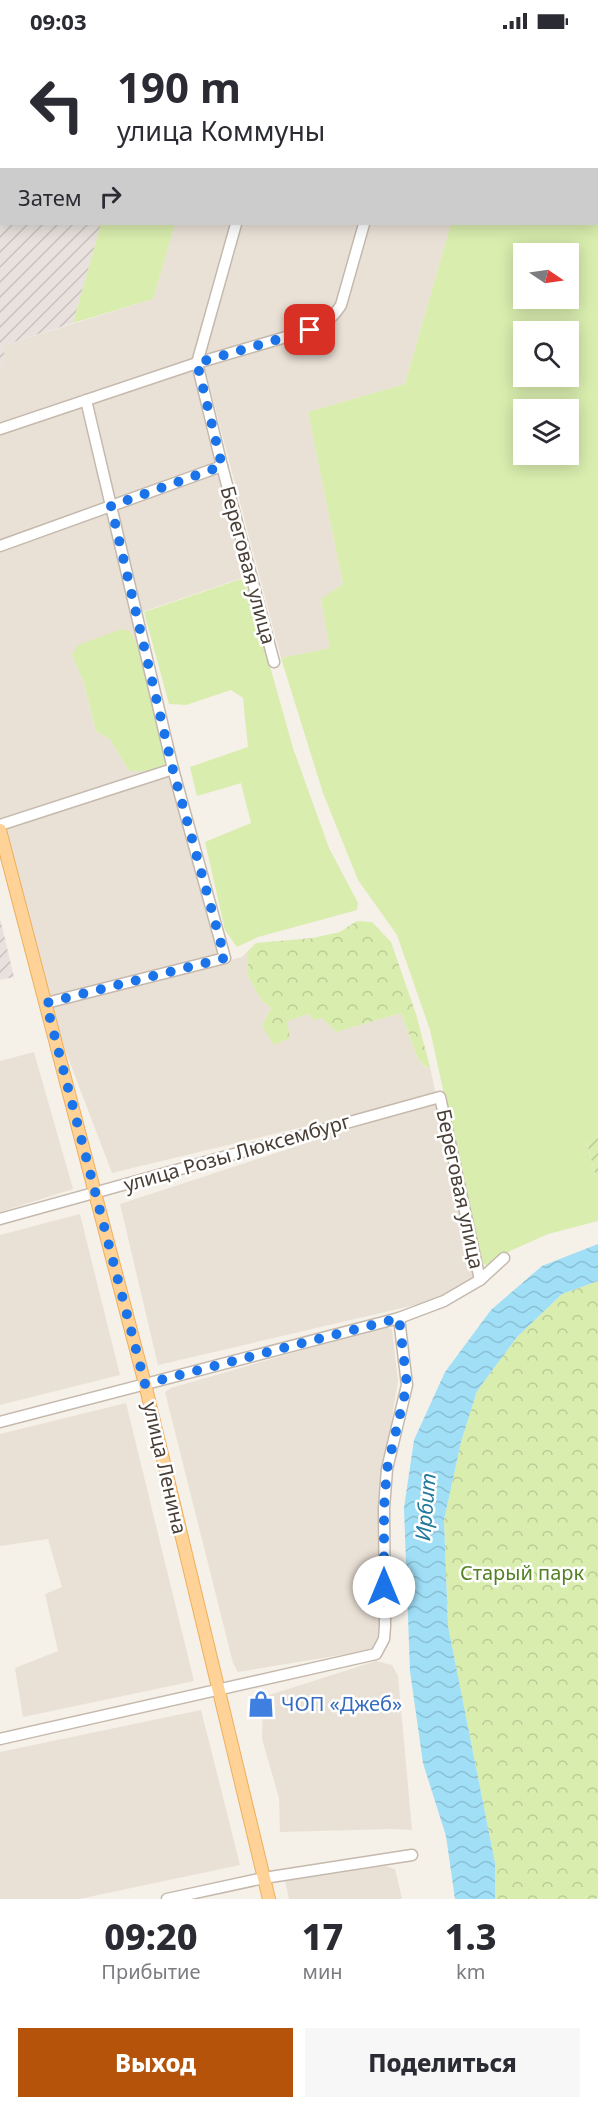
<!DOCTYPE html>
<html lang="ru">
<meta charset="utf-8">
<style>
body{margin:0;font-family:"Noto Sans",sans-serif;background:#f7f7f7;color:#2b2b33;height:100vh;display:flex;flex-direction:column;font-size:22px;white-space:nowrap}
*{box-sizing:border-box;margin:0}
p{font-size:20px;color:#7c7c81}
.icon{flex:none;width:33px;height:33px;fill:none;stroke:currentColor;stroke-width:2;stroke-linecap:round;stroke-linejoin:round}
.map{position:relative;height:1857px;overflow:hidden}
.panel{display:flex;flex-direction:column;background:#fff;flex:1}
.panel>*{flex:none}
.top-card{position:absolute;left:0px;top:0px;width:598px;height:183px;box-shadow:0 3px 15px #0003;background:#fff;color:#2b2b33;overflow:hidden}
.needle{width:39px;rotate:103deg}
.fabs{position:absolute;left:513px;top:201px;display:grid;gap:12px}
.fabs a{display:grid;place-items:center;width:66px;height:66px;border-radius:0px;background:#fff;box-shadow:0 3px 15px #0003;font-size:30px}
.pin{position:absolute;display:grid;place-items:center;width:51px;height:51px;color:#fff;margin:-26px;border-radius:12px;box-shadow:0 3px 9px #0006}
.me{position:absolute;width:66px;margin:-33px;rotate:0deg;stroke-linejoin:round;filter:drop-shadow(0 0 4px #0008)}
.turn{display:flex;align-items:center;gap:21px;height:126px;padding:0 18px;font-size:27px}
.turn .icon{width:78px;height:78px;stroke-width:2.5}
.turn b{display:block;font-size:42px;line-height:51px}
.then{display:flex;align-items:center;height:57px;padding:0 18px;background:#0003;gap:12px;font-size:22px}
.eta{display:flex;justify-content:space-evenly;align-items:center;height:102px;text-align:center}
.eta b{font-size:36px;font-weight:800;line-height:42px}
.cta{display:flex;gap:12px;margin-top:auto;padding:12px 18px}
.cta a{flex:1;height:69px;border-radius:0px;background:#b45309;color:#fff;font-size:24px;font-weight:800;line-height:69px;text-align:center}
.cta a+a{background:#f7f7f7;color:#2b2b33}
.status{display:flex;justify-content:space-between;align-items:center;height:42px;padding:0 30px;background:#fff;direction:ltr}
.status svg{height:16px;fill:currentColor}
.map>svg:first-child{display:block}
</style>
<div class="status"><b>09:03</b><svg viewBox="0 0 49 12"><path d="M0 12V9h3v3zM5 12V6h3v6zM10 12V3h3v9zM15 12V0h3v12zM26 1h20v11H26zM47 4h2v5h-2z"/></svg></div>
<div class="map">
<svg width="598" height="1857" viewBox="0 0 598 1857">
<defs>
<pattern id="industrial-furrows" width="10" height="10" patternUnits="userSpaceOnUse" patternTransform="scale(1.5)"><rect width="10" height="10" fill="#e8e1dd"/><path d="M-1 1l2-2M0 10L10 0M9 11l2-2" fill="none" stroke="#c8c2be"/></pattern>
<pattern id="forest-crowns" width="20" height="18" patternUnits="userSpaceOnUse" patternTransform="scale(1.5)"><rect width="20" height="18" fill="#d9edae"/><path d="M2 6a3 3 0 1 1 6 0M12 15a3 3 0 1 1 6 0" fill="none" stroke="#bccc96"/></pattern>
<pattern id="garden-furrows" width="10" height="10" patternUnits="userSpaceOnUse" patternTransform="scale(1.5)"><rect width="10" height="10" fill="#d9edae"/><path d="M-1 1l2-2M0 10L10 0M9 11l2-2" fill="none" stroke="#bccc96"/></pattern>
<pattern id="water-waves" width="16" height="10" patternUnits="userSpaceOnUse" patternTransform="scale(1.5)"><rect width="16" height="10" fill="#a0dff6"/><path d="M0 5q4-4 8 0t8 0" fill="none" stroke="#8bc0d4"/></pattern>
</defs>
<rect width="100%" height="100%" fill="#f5f0e8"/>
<g fill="#eae1d6" fill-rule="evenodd">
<path d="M72 0H503L72 2Z"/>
<path d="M175 182H363L340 263 324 281 196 321 251 533 136 572 225 915 48 959 0 778V324L4 322V303L153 257ZM131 590 140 611 166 715 129 729 110 697 96 689 84 641 72 613Z"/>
<path d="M364 182H451L405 342 308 370 343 542 321 558 331 606 281 616 203 320 310 289 336 273Z"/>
<path d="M248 909V934L262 959 271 966 262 984 310 972 322 976 336 990 401 971 418 1017 426 1026 430 1025 436 1053 112 1131 48 963 242 915Z"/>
<path d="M34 1010 73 1147 0 1170V1019Z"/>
<path d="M438 1058 476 1236 441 1257 158 1323 120 1162Z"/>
<path d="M80 1172 120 1333 0 1363V1193Z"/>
<path d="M383 1285 392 1287 398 1339 380 1450 379 1592 372 1608 238 1630 233 1621 165 1350 171 1346Z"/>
<path d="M126 1361 194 1639 23 1675 15 1626 58 1609 45 1552 62 1545 48 1497 0 1504V1392Z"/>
<path d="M376 1619 392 1623 398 1634 412 1788 392 1787 280 1790 279 1756 262 1697 263 1655Z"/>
<path d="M201 1668 240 1823 79 1857H0V1710Z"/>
<path d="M385 1824 395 1827 402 1857H289L285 1839Z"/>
</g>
<g fill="url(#industrial-furrows)">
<path d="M0 0H72L2 2V182H101L73 281 4 303V322L0 324Z"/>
<path d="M0 876 14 935 0 938Z"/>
</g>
<g fill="#d9edae" fill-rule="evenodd">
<path d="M503 0H598V1094L586 1099 598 1143V1179L548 1192 510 1209 486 1223 481 1221 430 988 397 893 358 838 323 751 281 616 330 606 321 557 343 542 308 370 405 342 451 182H597V2L503 1ZM524 212H568V256H524ZM524 290H568V334H524ZM524 368H568V412H524Z"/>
<path d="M101 182H175L153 257 73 281Z"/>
<path d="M241 537 249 550 293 706 329 806 358 861 357 868 258 895 237 905 225 888 205 800 251 781 241 741 197 754 190 725 248 705 243 656 231 648 186 663 169 662 144 570Z"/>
<path d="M122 587 131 590 140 611 166 715 164 724 155 729H129L110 697 96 689 84 641 72 613 78 603Z"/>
</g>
<g fill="url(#forest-crowns)">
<path d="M357 879 372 880 391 900 416 972 430 1025 427 1026 418 1017 401 971 336 990 322 976 313 978 309 972 287 979 290 996 274 1003 262 984 271 966 262 959 248 934V909L256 901 313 896 340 890Z"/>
<path d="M598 1239V1855L596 1857H495V1821L448 1584 444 1478 461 1400 477 1349 517 1295 562 1252Z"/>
</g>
<path fill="url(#garden-furrows)" d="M598 1094V1143L586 1098Z"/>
<path fill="url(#water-waves)" d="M598 1202V1239L562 1252 517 1295 477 1349 461 1400 444 1478 448 1584 495 1821V1857H455L446 1794 423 1721 410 1629 404 1466 414 1398 445 1330 491 1268 542 1224Z"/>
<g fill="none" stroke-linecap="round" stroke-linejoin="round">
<defs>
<g id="minor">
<path d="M303 0 308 2"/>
<path d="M286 2 287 0"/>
<path d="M413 2V0"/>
<path d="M236 182 197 321 222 424 274 620"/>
<path d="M0 387 197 321 310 288C324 282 333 276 341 263L364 182"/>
<path d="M0 504 222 424"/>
<path d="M0 783 173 727"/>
<path d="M46 961 225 916 173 727 86 358"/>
<path d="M0 1177 440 1055 480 1238"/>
<path d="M0 1380 399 1276 444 1259 480 1238 504 1216"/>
<path d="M0 1697 376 1612 384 1597 385 1584 384 1466 387 1427 407 1343 399 1276"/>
<path d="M167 1857 264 1836 412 1813"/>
</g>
<path id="major" d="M0 788 145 1342 269 1857"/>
</defs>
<use href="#minor" stroke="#c5b9ad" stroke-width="13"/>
<use href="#major" stroke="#edaf5e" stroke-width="14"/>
<use href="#minor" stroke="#fff" stroke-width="10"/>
<use href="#major" stroke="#ffd397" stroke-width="12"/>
</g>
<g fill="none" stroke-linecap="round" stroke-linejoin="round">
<path stroke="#1a73e8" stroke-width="10" stroke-dasharray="0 18" d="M310 288 197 321 222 424 111 464 173 728 225 916 46 961 145 1342 399 1276 407 1343 387 1427 384 1466V1545"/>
</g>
<defs>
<symbol id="shop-bare" viewBox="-9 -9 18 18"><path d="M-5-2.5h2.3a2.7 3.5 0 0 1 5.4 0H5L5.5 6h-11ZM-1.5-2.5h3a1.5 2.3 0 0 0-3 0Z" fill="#3f7fe0" stroke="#fff" stroke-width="2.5" paint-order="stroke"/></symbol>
</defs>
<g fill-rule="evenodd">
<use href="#shop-bare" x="242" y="1643" width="38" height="38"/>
</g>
<g text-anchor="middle" stroke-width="5" stroke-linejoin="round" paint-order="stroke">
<g font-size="20" fill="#493f36" stroke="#fff">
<text transform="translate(248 523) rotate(75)" y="7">Береговая улица</text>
<text transform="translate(237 1111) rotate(-16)" y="7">улица Розы Люксембург</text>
<text transform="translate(460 1147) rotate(78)" y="7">Береговая улица</text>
<text transform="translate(165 1426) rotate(77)" y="7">улица Ленина</text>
</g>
<g font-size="20" fill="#548124" stroke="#fff">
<text x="522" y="1538">Старый парк</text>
</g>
<g font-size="20" fill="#366cbe" stroke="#fff" text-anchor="start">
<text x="281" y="1669">ЧОП «Джеб»</text>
</g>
<g font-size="21" font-style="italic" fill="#21799c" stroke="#fff">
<text transform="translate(426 1465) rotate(-85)" y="7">Ирбит</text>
</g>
</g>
</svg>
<div class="fabs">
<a><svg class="needle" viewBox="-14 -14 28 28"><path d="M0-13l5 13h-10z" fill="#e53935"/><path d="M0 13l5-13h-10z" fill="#7c7c81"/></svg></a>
<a><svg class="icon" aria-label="search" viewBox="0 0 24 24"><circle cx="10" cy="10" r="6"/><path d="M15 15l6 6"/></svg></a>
<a><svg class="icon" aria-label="layers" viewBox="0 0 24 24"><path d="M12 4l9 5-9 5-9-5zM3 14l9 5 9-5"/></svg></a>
</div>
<div class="pin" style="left:310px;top:288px;background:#d93025"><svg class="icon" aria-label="arrive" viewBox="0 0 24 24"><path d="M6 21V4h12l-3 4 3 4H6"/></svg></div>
<svg class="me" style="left:384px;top:1545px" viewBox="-20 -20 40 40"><circle r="19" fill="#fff"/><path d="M0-13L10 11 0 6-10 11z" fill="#1a73e8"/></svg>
<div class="top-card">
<div class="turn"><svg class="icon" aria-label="left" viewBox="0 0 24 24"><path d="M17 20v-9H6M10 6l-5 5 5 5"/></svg><div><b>190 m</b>улица Коммуны</div></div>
<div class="then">Затем<svg class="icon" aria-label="right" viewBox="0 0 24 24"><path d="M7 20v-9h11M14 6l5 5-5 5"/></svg></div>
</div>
</div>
<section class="panel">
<div class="eta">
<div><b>09:20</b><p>Прибытие</p></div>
<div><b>17</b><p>мин</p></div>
<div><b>1.3</b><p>km</p></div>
</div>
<div class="cta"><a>Выход</a><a>Поделиться</a></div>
</section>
